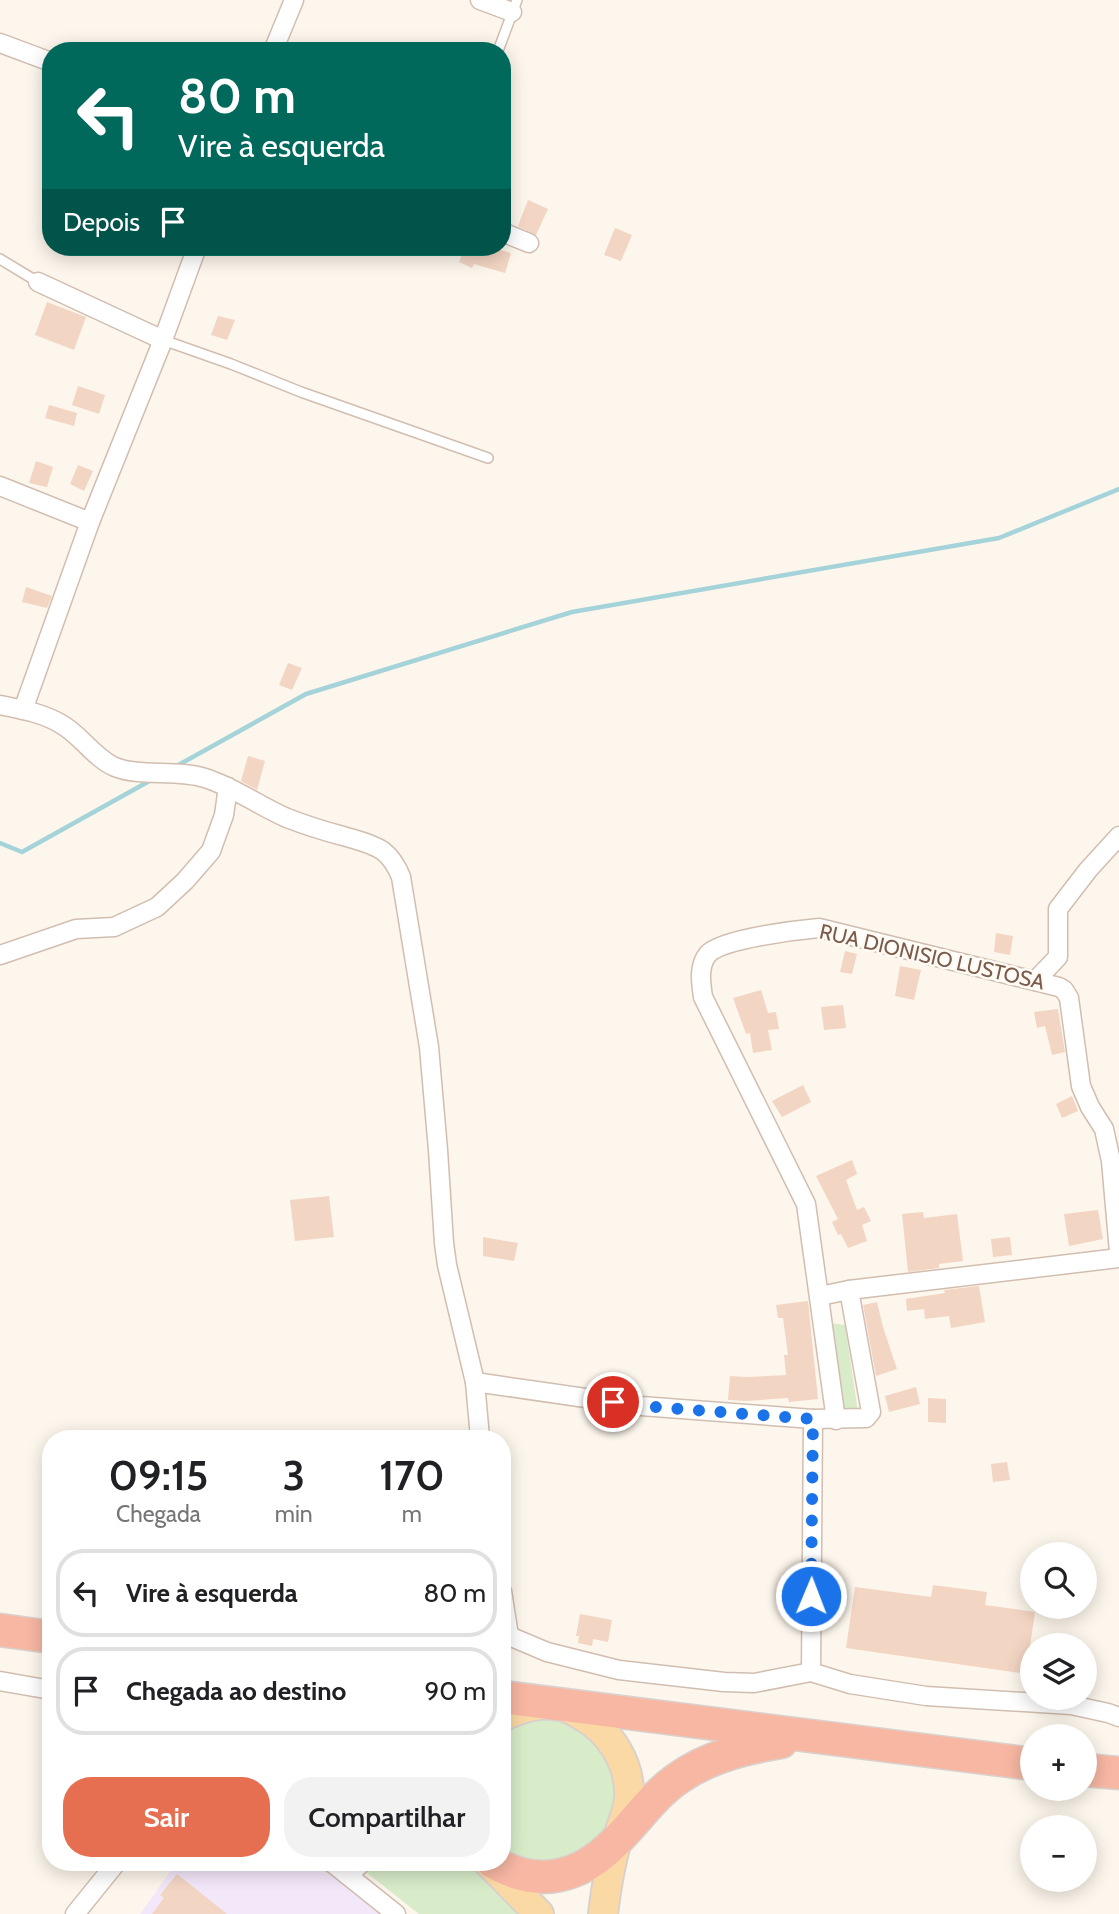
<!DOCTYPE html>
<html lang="pt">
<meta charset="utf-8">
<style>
body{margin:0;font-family:Cabin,sans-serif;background:#f2f2f2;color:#202124;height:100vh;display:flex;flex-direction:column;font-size:26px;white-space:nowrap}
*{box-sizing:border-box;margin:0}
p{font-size:23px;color:#757577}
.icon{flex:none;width:38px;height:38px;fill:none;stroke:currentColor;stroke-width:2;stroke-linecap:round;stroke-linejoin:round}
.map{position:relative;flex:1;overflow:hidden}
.drawer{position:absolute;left:42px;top:1430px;width:469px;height:441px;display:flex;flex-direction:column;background:#fff;border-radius:28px;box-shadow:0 4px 18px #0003}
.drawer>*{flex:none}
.hud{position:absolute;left:42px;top:42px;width:469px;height:214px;border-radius:28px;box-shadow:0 4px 18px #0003;background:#00695c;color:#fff;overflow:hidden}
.buttons{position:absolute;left:1020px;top:1542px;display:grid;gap:14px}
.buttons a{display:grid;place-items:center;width:77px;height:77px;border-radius:50%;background:#fff;box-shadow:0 4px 18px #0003;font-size:35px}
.pin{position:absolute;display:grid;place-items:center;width:60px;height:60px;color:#fff;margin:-30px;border:4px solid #fff;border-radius:50%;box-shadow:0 2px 7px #0007}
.me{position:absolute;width:77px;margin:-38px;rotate:1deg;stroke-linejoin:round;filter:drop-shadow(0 0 5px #0008)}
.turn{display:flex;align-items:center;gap:24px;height:147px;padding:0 21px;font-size:32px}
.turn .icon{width:91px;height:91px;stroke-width:2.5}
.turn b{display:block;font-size:49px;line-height:60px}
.then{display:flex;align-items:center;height:66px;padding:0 21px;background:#0003;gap:14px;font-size:26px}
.eta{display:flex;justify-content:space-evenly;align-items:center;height:119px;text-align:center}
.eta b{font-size:42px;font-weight:600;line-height:49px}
.cta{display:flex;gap:14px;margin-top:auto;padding:14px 21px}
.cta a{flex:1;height:80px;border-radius:28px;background:#e76f51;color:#fff;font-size:28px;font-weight:600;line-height:80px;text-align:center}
.cta a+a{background:#f2f2f2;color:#202124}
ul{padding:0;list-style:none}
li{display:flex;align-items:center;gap:21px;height:88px;margin:0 14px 10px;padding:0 7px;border:4px solid #e0e0e0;border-radius:28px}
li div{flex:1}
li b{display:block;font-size:26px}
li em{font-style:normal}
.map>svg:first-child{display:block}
</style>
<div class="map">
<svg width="1119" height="1914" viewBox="0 0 1119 1914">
<rect width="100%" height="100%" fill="#fdf6ec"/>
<path fill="#f3e8fa" d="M177 1862H320L384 1914H140Z"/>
<g fill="#d8ecc9">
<path d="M831 1323 845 1325 858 1412 840 1413Z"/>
<path d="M550 1717 573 1723 609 1755 619 1801 597 1848 550 1870 502 1857V1729L526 1719Z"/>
<path d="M353 1862H472L517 1914H419Z"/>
</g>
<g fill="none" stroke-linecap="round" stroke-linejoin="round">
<g stroke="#a5d3da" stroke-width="4.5">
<path d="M173 768 306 694 572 612 999 538 1119 489"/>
<path d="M0 843 22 852 153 779"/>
</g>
</g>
<g fill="#f3d5c3">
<path d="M528 200 548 209 536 235 518 226Z"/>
<path d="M615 228 632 235 621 261 604 255Z"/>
<path d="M465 247H471L485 252 487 247H490L511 253 505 273 474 264 472 268 459 262Z"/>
<path d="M47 302 86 317 74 350 35 335Z"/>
<path d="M218 316 235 320 227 340 211 335Z"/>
<path d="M78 386 105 395 99 414 72 405Z"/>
<path d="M49 405 77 413 74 426 45 418Z"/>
<path d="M36 461 53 467 47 487 29 483Z"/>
<path d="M78 465 93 471 84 491 70 484Z"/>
<path d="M26 587 52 596 47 608 22 602Z"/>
<path d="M288 663 302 668 292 690 279 685Z"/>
<path d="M248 756 265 761 257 790 241 781Z"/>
<path d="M996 933 1013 936 1010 955 994 952Z"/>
<path d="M845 951 857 954 852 974 840 972Z"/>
<path d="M900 966 921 970 914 1000 895 996Z"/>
<path d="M761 990 768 1013 776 1012 779 1029 768 1030 772 1050 753 1053 750 1033 746 1034 733 998Z"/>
<path d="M843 1005 846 1028 824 1030 821 1007Z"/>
<path d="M1058 1009 1065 1052 1052 1055 1045 1026 1037 1028 1034 1012Z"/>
<path d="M803 1085 811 1102 782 1117 772 1101Z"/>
<path d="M1072 1096 1078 1111 1062 1118 1056 1104Z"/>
<path d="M852 1160 857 1174 846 1180 857 1210 864 1207 871 1221 862 1225 867 1241 848 1248 841 1234 838 1235 832 1222 838 1219 816 1176Z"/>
<path d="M329 1196 334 1237 295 1241 290 1200Z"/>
<path d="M1098 1210 1103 1239 1069 1246 1064 1214Z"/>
<path d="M923 1212 924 1218 957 1214 963 1261 939 1264V1268L908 1272 902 1214Z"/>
<path d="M483 1237 518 1243 514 1261 483 1256Z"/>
<path d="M1010 1237 1012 1255 993 1257 991 1239Z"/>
<path d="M979 1286 985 1322 951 1328 949 1316 925 1319 924 1309 907 1311 906 1299 945 1293 944 1290Z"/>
<path d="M808 1301 818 1399 789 1402 788 1398 746 1401 728 1400 730 1376 747 1377 786 1375 784 1355H788L783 1318H778L776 1305Z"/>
<path d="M877 1302 883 1327 897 1369 876 1376 863 1305Z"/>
<path d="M916 1387 920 1404 889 1412 885 1396Z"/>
<path d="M928 1398 946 1399V1423L928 1422Z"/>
<path d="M1007 1462 1010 1480 993 1482 991 1464Z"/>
<path d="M933 1585 987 1592 985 1605 1035 1612 1026 1674 846 1648 855 1587 931 1597Z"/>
<path d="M580 1614 612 1620 608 1642 593 1639 592 1646 578 1643 579 1636H576Z"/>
<path d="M177 1874 227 1914H152L164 1898 160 1895Z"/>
</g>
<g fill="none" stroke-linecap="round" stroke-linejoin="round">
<defs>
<g id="lane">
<path d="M498 51 517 0"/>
<path d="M0 259 38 282"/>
<path d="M163 340 231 364 301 392 488 458"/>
</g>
<g id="street">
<path d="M480 0 512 12"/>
<path d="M0 43 51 62"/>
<path d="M273 51 294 0"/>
<path d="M502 232 529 243"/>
<path d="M38 282 163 340"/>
<path d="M0 486 90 522"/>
<path d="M0 705C20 709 43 713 61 724 81 735 94 758 115 767 139 777 178 769 205 778 234 787 259 806 287 818 305 825 324 831 343 836 356 840 371 843 383 851 392 858 397 867 401 877L429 1047 438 1150 444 1243 447 1265 475 1382 480 1438"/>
<path d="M23 710 90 522 163 340 197 247"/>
<path d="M0 955 76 929 114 927 157 907 185 881 211 851 224 815 228 787"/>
<path d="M1035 981 1058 957V909L1088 870 1119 836"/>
<path d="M820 1296 849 1290 1119 1258"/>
<path d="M475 1382 641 1406 813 1419 866 1418 871 1412 849 1290"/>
<path d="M836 1420 806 1204 703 997C701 983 698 966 708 954 722 939 796 930 819 928L1059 987 1064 990 1069 998 1081 1086 1090 1107 1104 1129 1111 1161 1119 1252"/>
<path d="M502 1591 509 1636"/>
<path d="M502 1635 509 1636 547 1652 619 1670 724 1682 754 1683 811 1672 850 1684 926 1696 1071 1705 1108 1713 1119 1717"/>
<path d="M811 1672 813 1419"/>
<path d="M0 1681 51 1690"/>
<path d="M331 1862 396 1914"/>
<path d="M348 1875 363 1862"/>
<path d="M75 1914 117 1862"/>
</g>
<g id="primary">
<path d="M502 1717C517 1709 543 1701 560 1706 566 1707 574 1711 579 1714 610 1730 631 1764 629 1798 628 1812 621 1826 617 1840 610 1864 606 1889 603 1914"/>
<path d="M488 1862 539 1914"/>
</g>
<g id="highway">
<path d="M0 1630 51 1637"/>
<path d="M502 1697 1032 1764"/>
<path d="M1085 1770 1119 1773"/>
<path d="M493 1862C539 1889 581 1878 617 1840 637 1820 653 1796 677 1779 708 1757 744 1748 781 1742"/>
</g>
</defs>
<use href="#lane" stroke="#d1beb0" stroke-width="12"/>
<use href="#street" stroke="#d1beb0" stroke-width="21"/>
<use href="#primary" stroke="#dad1cd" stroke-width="32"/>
<use href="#highway" stroke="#dad1cd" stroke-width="35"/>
<use href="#lane" stroke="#fff" stroke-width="9"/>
<use href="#street" stroke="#fff" stroke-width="18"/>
<use href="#primary" stroke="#fbd9a5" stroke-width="28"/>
<use href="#highway" stroke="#f7b7a3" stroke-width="32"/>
</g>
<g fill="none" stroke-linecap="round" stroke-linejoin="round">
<path stroke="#1a73e8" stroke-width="12" stroke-dasharray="0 21.6" d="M613 1402 641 1406 813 1419 811 1596"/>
</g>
<g text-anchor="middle" stroke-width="5" stroke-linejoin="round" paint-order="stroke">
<g font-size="21" fill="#7a5c4d" stroke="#fffaf3">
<text transform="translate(932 957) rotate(13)" y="7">RUA DIONISIO LUSTOSA</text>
</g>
</g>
</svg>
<div class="buttons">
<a><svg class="icon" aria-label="search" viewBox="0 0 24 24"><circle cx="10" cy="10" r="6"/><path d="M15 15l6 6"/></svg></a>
<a><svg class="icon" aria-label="layers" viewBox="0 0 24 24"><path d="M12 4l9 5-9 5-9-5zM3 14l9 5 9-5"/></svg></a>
<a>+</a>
<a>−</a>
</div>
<div class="pin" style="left:613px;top:1402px;background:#d93025"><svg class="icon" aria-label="arrive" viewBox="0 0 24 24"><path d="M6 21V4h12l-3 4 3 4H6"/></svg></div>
<svg class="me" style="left:811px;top:1596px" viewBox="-20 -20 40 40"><circle r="17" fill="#1a73e8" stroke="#fff" stroke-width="3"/><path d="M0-11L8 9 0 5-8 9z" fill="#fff"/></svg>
<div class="hud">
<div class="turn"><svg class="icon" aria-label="left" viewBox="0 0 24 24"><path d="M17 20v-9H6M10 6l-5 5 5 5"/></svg><div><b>80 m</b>Vire à esquerda</div></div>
<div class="then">Depois<svg class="icon" aria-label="arrive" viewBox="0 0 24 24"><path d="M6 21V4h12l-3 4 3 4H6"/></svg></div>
</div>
<section class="drawer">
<div class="eta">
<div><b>09:15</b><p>Chegada</p></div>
<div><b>3</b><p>min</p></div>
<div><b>170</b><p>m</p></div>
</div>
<ul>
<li><svg class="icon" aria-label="left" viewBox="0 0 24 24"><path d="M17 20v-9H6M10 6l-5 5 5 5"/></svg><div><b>Vire à esquerda</b></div><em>80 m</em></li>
<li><svg class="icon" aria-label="arrive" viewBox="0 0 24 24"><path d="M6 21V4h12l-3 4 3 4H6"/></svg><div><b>Chegada ao destino</b></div><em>90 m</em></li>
</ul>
<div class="cta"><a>Sair</a><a>Compartilhar</a></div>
</section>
</div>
